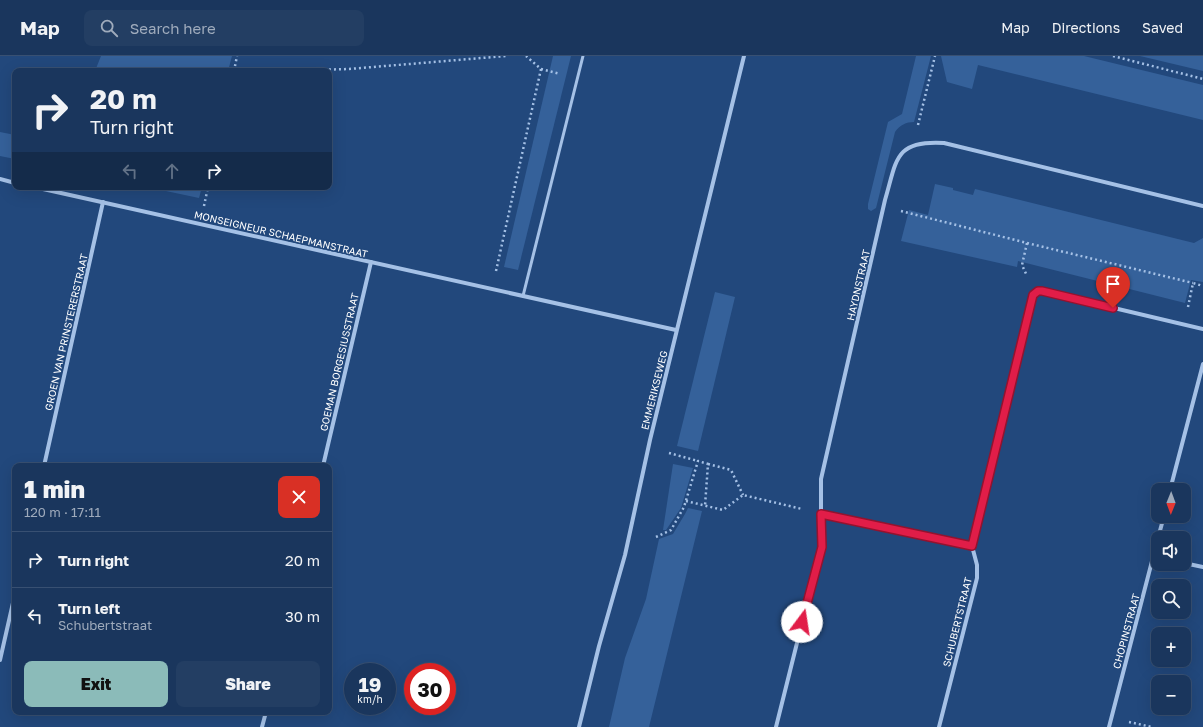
<!DOCTYPE html>
<meta charset="utf-8">
<style>
body{margin:0;font-family:"Golos Text",sans-serif;background:#233e63;color:#f1f3f6;height:100vh;display:flex;flex-direction:column;font-size:15px;white-space:nowrap}
*{box-sizing:border-box;margin:0}
p{font-size:13px;color:#9fabbc}
.icon{flex:none;width:22px;height:22px;fill:none;stroke:currentColor;stroke-width:2;stroke-linecap:round;stroke-linejoin:round}
.map{position:relative;flex:1;overflow:hidden}
.side{position:absolute;left:12px;top:407px;width:320px;height:252px;display:flex;flex-direction:column;background:#1a365d;border-radius:8px;box-shadow:0 4px 16px #0002,0 0 0 1px #385072}
.side>*{flex:none}
.banner{position:absolute;left:12px;top:12px;width:320px;height:122px;border-radius:8px;box-shadow:0 4px 16px #0002,0 0 0 1px #385072;background:#1a365d;color:#f1f3f6;overflow:hidden}
.needle{width:26px;rotate:181deg}
.buttons{position:absolute;left:1151px;top:427px;display:grid;gap:8px}
.buttons a{display:grid;place-items:center;width:40px;height:40px;border-radius:8px;background:#1a365d;box-shadow:0 4px 16px #0002,0 0 0 1px #385072;font-size:20px}
.speed{position:absolute;left:344px;top:607px;display:flex;gap:8px;font-size:20px;font-weight:700;text-align:center}
.speed>*{display:grid;place-content:center;width:52px;height:52px;border-radius:50%;background:#1a365d;box-shadow:0 4px 16px #0002,0 0 0 1px #385072;line-height:1}
.speed small{font-size:10px;font-weight:400}
.speed .limit{border:6px solid #d22;background:#fff;color:#111}
.pin{position:absolute;display:grid;place-items:center;width:34px;height:34px;color:#fff;margin:-41px -17px;border-radius:50% 50% 50% 0;rotate:-45deg;box-shadow:0 0 4px #0007}
.pin .icon{rotate:45deg}
.me{position:absolute;width:44px;margin:-22px;rotate:14deg;stroke-linejoin:round;filter:drop-shadow(0 0 3px #0008)}
.turn{display:flex;align-items:center;gap:14px;height:84px;padding:0 12px;font-size:18px}
.turn .icon{width:52px;height:52px;stroke-width:2.5}
.turn b{display:block;font-size:28px;line-height:34px}
.lanes{display:flex;align-items:center;height:38px;padding:0 12px;background:#0003;justify-content:center;gap:20px;direction:ltr}
.lanes .off{opacity:.35}
.round{display:grid;place-items:center;flex:none;width:42px;height:42px;border-radius:8px;background:#233e63}
.overview{display:flex;align-items:center;justify-content:space-between;height:68px;padding:0 12px}
h1{font-size:24px;font-weight:800;line-height:30px}
.cta{display:flex;gap:8px;margin-top:auto;padding:8px 12px}
.cta a{flex:1;height:46px;border-radius:8px;background:#8bbbb9;color:#111;font-size:16px;font-weight:800;line-height:46px;text-align:center}
.cta a+a{background:#233e63;color:#f1f3f6}
ul{padding:0;list-style:none}
li{display:flex;align-items:center;gap:12px;height:56px;padding:0 12px;border-top:1px solid #385072}
li div{flex:1}
li b{display:block;font-size:15px}
li em{font-style:normal}
header{display:flex;align-items:center;gap:24px;box-sizing:border-box;height:56px;padding:0 20px;background:#1a365d;border-bottom:1px solid #385072}
header strong{font-size:19px}
nav{display:flex;gap:22px;margin-inline-start:auto;font-size:14px}
.search{width:280px;height:36px;background:#233e63;display:flex;align-items:center;gap:10px;box-sizing:border-box;padding:0 14px;border-radius:8px;color:#9fabbc;font-size:15px}
.map>svg:first-child{display:block}
</style>
<header>
<strong>Map</strong>
<div class="search"><svg class="icon" aria-label="search" viewBox="0 0 24 24"><circle cx="10" cy="10" r="6"/><path d="M15 15l6 6"/></svg>Search here</div>
<nav><a>Map</a><a>Directions</a><a>Saved</a></nav>
</header>
<div class="map">
<svg width="1203" height="671" viewBox="0 0 1203 671">
<rect width="100%" height="100%" fill="#22487c"/>
<g fill="#35619a">
<path d="M101 0H232L228 15H95Z"/>
<path d="M553 0H571L518 214 504 211Z"/>
<path d="M916 0H931L914 66C906 66 900 69 895 76L876 152 871 155 868 153V148L888 66 902 58Z"/>
<path d="M941 0H1084L1203 29V64L978 9 972 33 947 26Z"/>
<path d="M1140 0H1203V15Z"/>
<path d="M0 76 15 79V103L0 100Z"/>
<path d="M935 128 953 132V134L973 139 975 133 1194 187 1203 182V226L1191 224 1185 247 1018 205 1017 211 901 185 909 154 928 159Z"/>
<path d="M147 131H202L199 142Z"/>
<path d="M715 236 735 241 698 395 677 390Z"/>
<path d="M673 408 693 412 681 452 666 474H663Z"/>
<path d="M688 452 702 455 649 671H609L625 602 646 543 659 483 673 478 685 458Z"/>
</g>
<g fill="none" stroke-linecap="round" stroke-linejoin="round">
<g stroke="#a5c1e6" stroke-width="2.5" stroke-dasharray="2 3" stroke-linecap="butt">
<path d="M1113 0 1203 23"/>
<path d="M541 13 560 18"/>
<path d="M234 15 237 0"/>
<path d="M279 15 349 13 506 0"/>
<path d="M918 69 935 0"/>
<path d="M204 150 208 131"/>
<path d="M901 155 1027 187 1022 209 1027 220"/>
<path d="M1027 187 1193 227"/>
<path d="M496 215 541 13 526 0"/>
<path d="M1188 251 1193 227 1203 230"/>
<path d="M669 397 698 405"/>
<path d="M708 408 731 414 743 439"/>
<path d="M686 445 723 454 743 439 802 453"/>
<path d="M656 481 671 474 684 451 698 405 708 408 705 450"/>
<path d="M1129 666 1152 671"/>
</g>
<path stroke="#a5c1e6" stroke-width="3" d="M523 240 583 0"/>
<g stroke="#a5c1e6" stroke-width="4">
<path d="M0 123 15 127"/>
<path d="M34 131 676 274"/>
<path d="M44 410 103 146"/>
<path d="M323 410 371 206"/>
<path d="M1170 434 1203 308"/>
<path d="M821 458 972 490"/>
<path d="M1158 482 1164 460"/>
<path d="M1184 507 1203 511"/>
<path d="M0 604 15 538"/>
<path d="M262 671 266 656"/>
<path d="M579 671 599 590 625 499 650 384 744 0"/>
<path d="M776 671 821 491V423L885 144C897 104 894 84 944 87L1203 150"/>
<path d="M939 671 977 522V509L972 490 1033 239 1038 235H1042L1203 273"/>
<path d="M1109 671 1158 482"/>
</g>
</g>
<g fill="none" stroke-linecap="round" stroke-linejoin="round">
<defs>
<path id="route" d="M802 566 822 491 821 458 972 490 1033 239 1038 235H1042L1113 252"/>
</defs>
<use href="#route" stroke="#92132f" stroke-width="10"/>
<use href="#route" stroke="#e11d48" stroke-width="7"/>
</g>
<g text-anchor="middle" stroke-width="3" stroke-linejoin="round" paint-order="stroke">
<g font-size="10" fill="#fff" stroke="#22487c">
<text transform="translate(281 178) rotate(13)" y="4">MONSEIGNEUR SCHAEPMANSTRAAT</text>
<text transform="translate(858 229) rotate(-77)" y="4">HAYDNSTRAAT</text>
<text transform="translate(66 276) rotate(-77)" y="4">GROEN VAN PRINSTERERSTRAAT</text>
<text transform="translate(339 306) rotate(-77)" y="4">GOEMAN BORGESIUSSTRAAT</text>
<text transform="translate(654 334) rotate(-76)" y="4">EMMERIKSEWEG</text>
<text transform="translate(957 566) rotate(-76)" y="4">SCHUBERTSTRAAT</text>
<text transform="translate(1126 575) rotate(-75)" y="4">CHOPINSTRAAT</text>
</g>
</g>
</svg>
<div class="buttons">
<a><svg class="needle" viewBox="-14 -14 28 28"><path d="M0-13l5 13h-10z" fill="#e53935"/><path d="M0 13l5-13h-10z" fill="#9fabbc"/></svg></a>
<a><svg class="icon" aria-label="sound" viewBox="0 0 24 24"><path d="M4 9h4l5-4v14l-5-4H4zM17 9q2 3 0 6"/></svg></a>
<a><svg class="icon" aria-label="search" viewBox="0 0 24 24"><circle cx="10" cy="10" r="6"/><path d="M15 15l6 6"/></svg></a>
<a>+</a>
<a>−</a>
</div>
<div class="speed"><div>19<small>km/h</small></div><div class="limit">30</div></div>
<div class="pin" style="left:1113px;top:252px;background:#d93025"><svg class="icon" aria-label="arrive" viewBox="0 0 24 24"><path d="M6 21V4h12l-3 4 3 4H6"/></svg></div>
<svg class="me" style="left:802px;top:566px" viewBox="-20 -20 40 40"><circle r="19" fill="#fff"/><path d="M0-13L10 11 0 6-10 11z" fill="#e11d48"/></svg>
<div class="banner">
<div class="turn"><svg class="icon" aria-label="right" viewBox="0 0 24 24"><path d="M7 20v-9h11M14 6l5 5-5 5"/></svg><div><b>20 m</b>Turn right</div></div>
<div class="lanes"><svg class="icon off" aria-label="left" viewBox="0 0 24 24"><path d="M17 20v-9H6M10 6l-5 5 5 5"/></svg><svg class="icon off" aria-label="ahead" viewBox="0 0 24 24"><path d="M12 20V5M6 11l6-6 6 6"/></svg><svg class="icon" aria-label="right" viewBox="0 0 24 24"><path d="M7 20v-9h11M14 6l5 5-5 5"/></svg></div>
</div>
<section class="side">
<div class="overview"><div><h1>1 min</h1><p>120 m · 17:11</p></div><a class="round" style="background:#d93025;color:#fff"><svg class="icon" aria-label="close" viewBox="0 0 24 24"><path d="M6 6l12 12M18 6L6 18"/></svg></a></div>
<ul>
<li><svg class="icon" aria-label="right" viewBox="0 0 24 24"><path d="M7 20v-9h11M14 6l5 5-5 5"/></svg><div><b>Turn right</b></div><em>20 m</em></li>
<li><svg class="icon" aria-label="left" viewBox="0 0 24 24"><path d="M17 20v-9H6M10 6l-5 5 5 5"/></svg><div><b>Turn left</b><p>Schubertstraat</p></div><em>30 m</em></li>
</ul>
<div class="cta"><a>Exit</a><a>Share</a></div>
</section>
</div>
